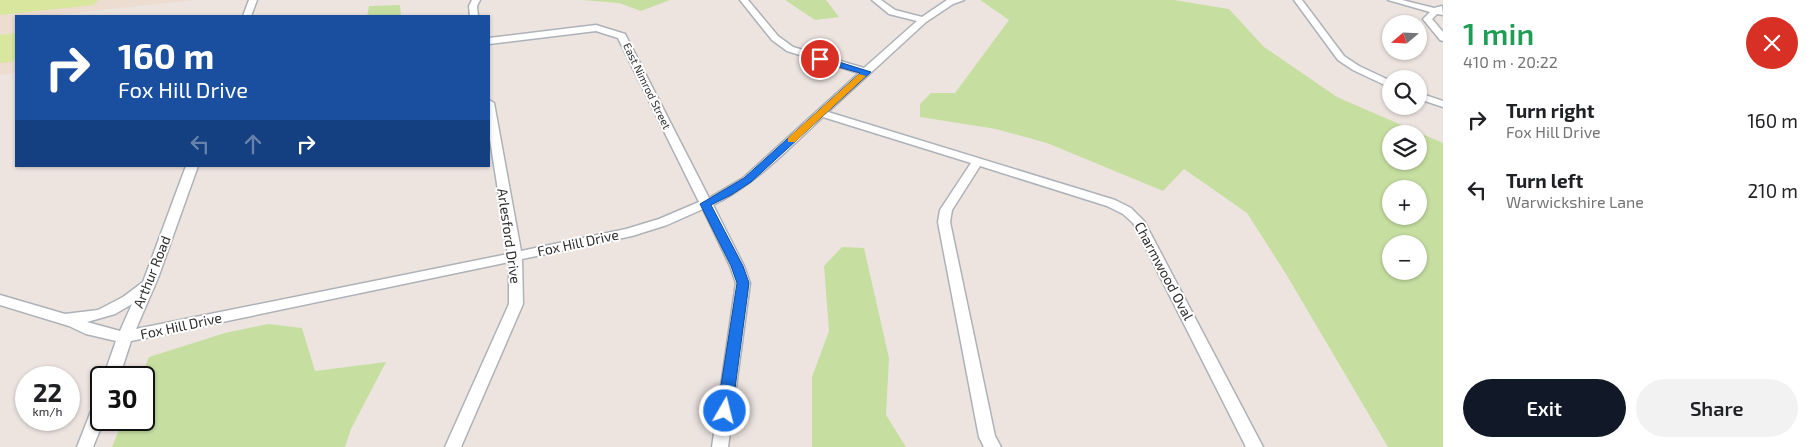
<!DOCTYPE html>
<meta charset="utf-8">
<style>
body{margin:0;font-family:"Exo 2",sans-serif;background:#f2f2f2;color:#202124;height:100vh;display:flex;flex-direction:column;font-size:19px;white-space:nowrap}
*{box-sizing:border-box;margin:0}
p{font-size:16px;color:#757577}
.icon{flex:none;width:28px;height:28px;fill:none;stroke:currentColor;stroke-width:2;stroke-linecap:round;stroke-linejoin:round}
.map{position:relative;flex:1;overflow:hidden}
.details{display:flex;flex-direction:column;background:#fff;width:375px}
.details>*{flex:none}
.banner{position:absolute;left:15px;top:15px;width:475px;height:152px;border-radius:0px;box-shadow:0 1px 4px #0004;background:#1a4fa0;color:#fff;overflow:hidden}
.needle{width:32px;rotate:251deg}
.buttons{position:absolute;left:1382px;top:15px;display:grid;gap:10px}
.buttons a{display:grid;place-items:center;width:45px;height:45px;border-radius:50%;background:#fff;box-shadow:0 1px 4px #0004;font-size:25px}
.speed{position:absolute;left:15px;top:366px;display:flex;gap:10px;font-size:25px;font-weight:700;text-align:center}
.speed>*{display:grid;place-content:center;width:65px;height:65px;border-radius:50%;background:#fff;box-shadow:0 1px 4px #0004;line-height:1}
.speed small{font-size:12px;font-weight:400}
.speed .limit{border:2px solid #111;border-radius:8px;background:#fff;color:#111}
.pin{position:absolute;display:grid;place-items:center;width:42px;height:42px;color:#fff;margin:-21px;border:2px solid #fff;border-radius:50%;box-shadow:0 1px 5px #0007}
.me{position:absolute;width:55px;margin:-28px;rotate:8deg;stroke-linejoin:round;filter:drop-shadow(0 0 4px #0008)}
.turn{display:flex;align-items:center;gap:18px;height:105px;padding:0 20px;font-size:22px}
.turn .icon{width:65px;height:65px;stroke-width:2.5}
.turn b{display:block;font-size:35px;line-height:42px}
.lanes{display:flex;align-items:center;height:48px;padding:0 20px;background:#0003;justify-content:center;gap:25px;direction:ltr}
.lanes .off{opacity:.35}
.round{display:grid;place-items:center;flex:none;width:52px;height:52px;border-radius:26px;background:#f2f2f2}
.overview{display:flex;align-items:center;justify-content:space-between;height:85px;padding:0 20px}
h1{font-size:30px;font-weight:600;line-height:38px;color:#1e9e55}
.cta{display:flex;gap:10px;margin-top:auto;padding:10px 20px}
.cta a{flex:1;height:58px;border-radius:30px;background:#111827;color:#fff;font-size:20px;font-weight:600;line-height:58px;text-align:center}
.cta a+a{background:#f2f2f2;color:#202124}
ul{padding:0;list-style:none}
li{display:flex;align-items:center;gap:15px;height:70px;padding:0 20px}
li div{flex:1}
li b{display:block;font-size:19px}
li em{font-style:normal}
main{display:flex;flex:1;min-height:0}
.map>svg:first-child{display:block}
</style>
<main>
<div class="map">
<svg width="1443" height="447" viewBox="0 0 1443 447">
<rect width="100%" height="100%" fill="#ede4e0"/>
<path fill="#edddd1" d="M0 0H196L63 14 61 16H16V73L0 75Z"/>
<g fill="#c6dfa1" fill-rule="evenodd">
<path d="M582 0H670L641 11 619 3Z"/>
<path d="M785 0H826L839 17 815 20Z"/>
<path d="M980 0H1174L1229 9 1264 47 1337 97 1443 143V447H1388L1286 274 1247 213 1184 169 1163 191 1047 143 996 129 920 117V104L931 93H955L1009 20ZM1391 134H1419V161H1391ZM1391 189H1419V216H1391ZM1391 244H1419V271H1391Z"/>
<path d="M400 5 401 16H367L369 6Z"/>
<path d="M842 247 864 248 889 358 886 415 906 447H812V377L829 331 824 266Z"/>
<path d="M268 324 302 328 315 371 386 362 351 429 345 447H112L123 420H144V378L141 377 149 357 225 333Z"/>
</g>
<g fill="#d9e69e">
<path d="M0 0H98L94 5 0 15Z"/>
<path d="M16 33V56L12 62 0 63V35Z"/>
</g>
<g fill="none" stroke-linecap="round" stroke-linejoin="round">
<defs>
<g id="minor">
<path d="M249 0H257L251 16H243Z"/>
<path d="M472 0H480L477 6 478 16H470L469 6Z"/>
<path d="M740 0H748L778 36 793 47 864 68 917 21 889 14 872 0H881L895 10 922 17 947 0H964L953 4 926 22 828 112 1115 200 1131 208 1144 221 1263 447H1246L1133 223 1123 214 1107 206 980 166 952 210 950 222 995 436 1001 447H984L979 437 938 222 940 210 971 163 823 117C788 149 756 184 713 205L744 266 750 283 728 447H712L736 283 730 266 703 209 667 225 632 236 522 259 523 304 461 447H445L509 304V262L131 341 119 378H103L116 341 86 334 69 326 0 305V295L65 314 98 310 123 297 143 282 186 166H198L158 278 136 329 508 254 489 133V100L494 103 521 251 626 229 659 219 699 202 618 38 596 31 489 44V38L596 25 625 34 709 198 743 178 859 73 787 51 772 40ZM132 304 120 331 87 322 115 314Z"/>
<path d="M1294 0H1302L1344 56 1359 66 1391 81V88L1353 70 1338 60Z"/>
<path d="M1388 0H1402L1434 8 1442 6 1443 15 1437 14 1432 19 1443 32V41L1440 40 1423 19 1430 12Z"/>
<path d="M1419 93 1443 101V107L1419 99Z"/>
<path d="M101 400V420H104L93 447H77L93 406 95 401Z"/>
</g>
</defs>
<use href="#minor" stroke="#adb2b8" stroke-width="3"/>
<use href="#minor" fill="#fff" fill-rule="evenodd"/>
</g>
<path fill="#1a73e8" stroke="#114b97" d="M817 57H823L871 72 751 182 731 195 711 205 743 266 749 283 732 411 730 415 725 417 720 415 717 411 737 283 731 266 700 204 744 178 860 73 817 61Z"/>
<path fill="#f59e0b" d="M859 74 866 76 795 142H788V138Z"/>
<g text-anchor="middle" stroke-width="4" stroke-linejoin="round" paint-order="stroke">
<g font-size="11" fill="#2d2d2d" stroke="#fff">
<text transform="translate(647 86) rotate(64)" y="4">East Nimrod Street</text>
</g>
<g font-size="14" fill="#2d2d2d" stroke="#fff">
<text transform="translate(509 236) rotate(82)" y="5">Arlesford Drive</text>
<text transform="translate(578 243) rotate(-12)" y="5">Fox Hill Drive</text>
<text transform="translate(1164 271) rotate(62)" y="5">Charmwood Oval</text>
<text transform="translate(152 272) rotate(-68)" y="5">Arthur Road</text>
<text transform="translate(181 326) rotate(-12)" y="5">Fox Hill Drive</text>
</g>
</g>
</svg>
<div class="buttons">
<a><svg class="needle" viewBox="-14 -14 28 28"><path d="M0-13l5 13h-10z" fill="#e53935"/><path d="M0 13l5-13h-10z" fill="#757577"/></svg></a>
<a><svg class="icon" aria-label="search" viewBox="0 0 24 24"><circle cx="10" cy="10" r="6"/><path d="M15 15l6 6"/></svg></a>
<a><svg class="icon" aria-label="layers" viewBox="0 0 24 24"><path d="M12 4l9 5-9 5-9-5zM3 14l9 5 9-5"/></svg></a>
<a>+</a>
<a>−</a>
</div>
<div class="speed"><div>22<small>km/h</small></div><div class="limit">30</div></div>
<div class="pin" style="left:820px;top:59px;background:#d93025"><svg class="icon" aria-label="arrive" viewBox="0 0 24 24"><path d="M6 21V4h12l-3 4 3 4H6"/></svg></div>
<svg class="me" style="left:725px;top:411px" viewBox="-20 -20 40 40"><circle r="17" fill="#1a73e8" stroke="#fff" stroke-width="3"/><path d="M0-11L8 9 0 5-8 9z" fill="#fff"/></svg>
<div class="banner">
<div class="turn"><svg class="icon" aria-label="right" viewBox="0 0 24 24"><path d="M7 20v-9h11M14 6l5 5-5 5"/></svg><div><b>160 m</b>Fox Hill Drive</div></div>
<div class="lanes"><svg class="icon off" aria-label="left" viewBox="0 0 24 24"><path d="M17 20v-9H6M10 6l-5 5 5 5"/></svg><svg class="icon off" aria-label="ahead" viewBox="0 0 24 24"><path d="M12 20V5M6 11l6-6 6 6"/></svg><svg class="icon" aria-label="right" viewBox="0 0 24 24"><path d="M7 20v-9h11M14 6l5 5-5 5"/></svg></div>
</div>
</div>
<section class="details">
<div class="overview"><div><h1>1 min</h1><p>410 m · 20:22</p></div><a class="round" style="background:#d93025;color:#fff"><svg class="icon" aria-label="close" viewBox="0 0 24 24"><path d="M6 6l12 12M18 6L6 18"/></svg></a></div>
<ul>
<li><svg class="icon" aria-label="right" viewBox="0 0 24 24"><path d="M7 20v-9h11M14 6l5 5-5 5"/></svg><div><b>Turn right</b><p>Fox Hill Drive</p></div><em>160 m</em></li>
<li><svg class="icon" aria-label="left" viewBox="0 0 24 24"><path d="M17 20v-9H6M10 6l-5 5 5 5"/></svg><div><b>Turn left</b><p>Warwickshire Lane</p></div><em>210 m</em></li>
</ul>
<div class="cta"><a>Exit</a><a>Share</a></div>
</section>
</main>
